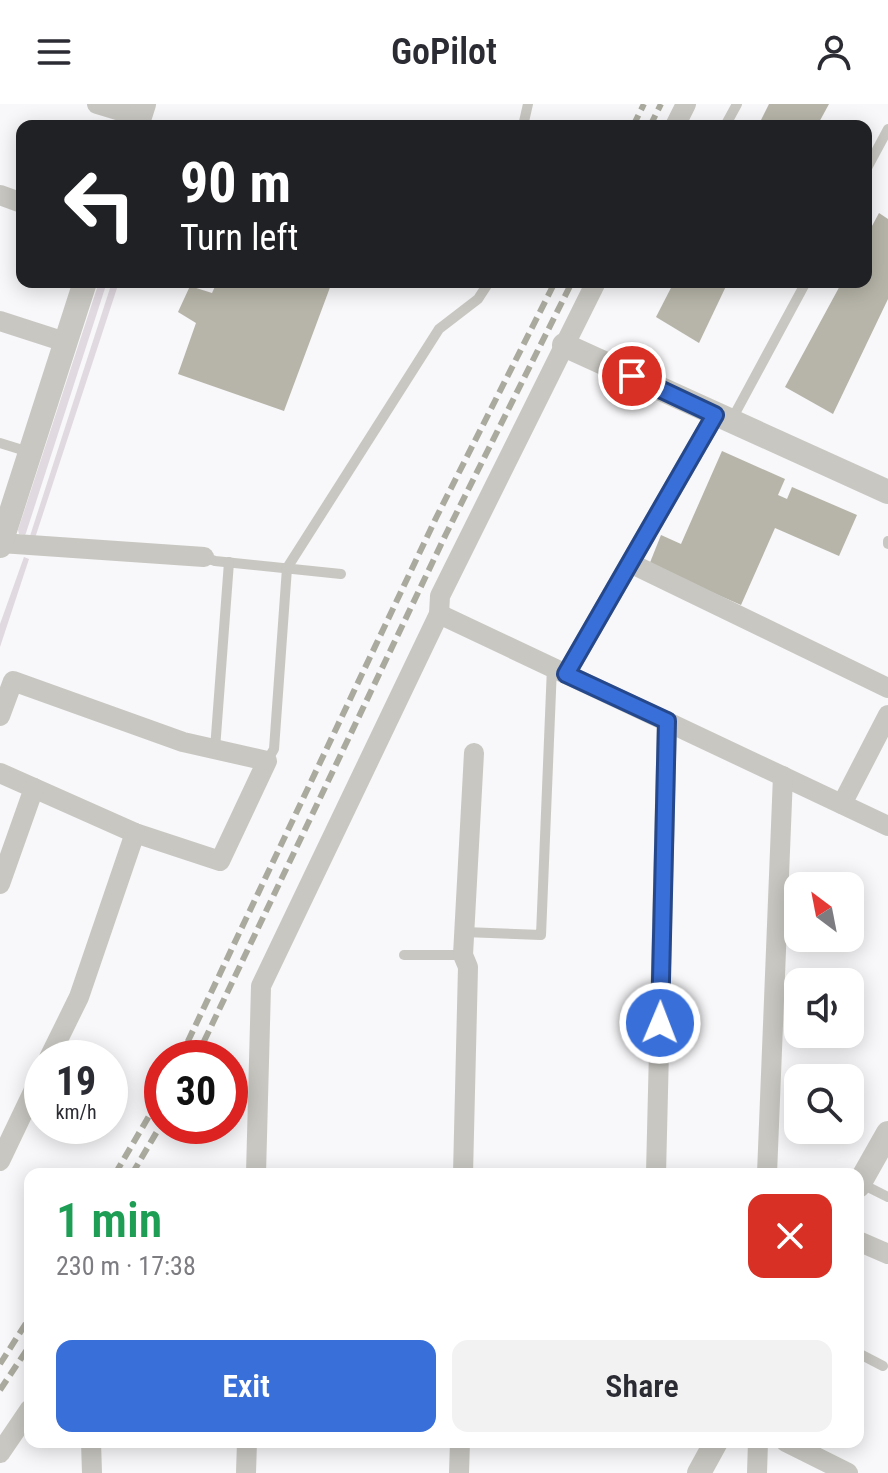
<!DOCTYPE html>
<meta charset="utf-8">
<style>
body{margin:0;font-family:"Roboto Condensed",sans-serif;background:#f2f2f3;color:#2b2b33;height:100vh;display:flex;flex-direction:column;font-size:30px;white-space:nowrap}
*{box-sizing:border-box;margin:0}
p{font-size:26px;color:#7c7c81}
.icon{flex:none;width:44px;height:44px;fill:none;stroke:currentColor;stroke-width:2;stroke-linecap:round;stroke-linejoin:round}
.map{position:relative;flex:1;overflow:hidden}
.panel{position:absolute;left:24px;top:1064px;width:840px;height:280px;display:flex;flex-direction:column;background:#fff;border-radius:16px;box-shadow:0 4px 20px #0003}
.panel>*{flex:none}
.banner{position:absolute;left:16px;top:16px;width:856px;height:168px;border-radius:16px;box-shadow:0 4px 20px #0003;background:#202124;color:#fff;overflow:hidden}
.needle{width:52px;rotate:328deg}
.controls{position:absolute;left:784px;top:768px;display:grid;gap:16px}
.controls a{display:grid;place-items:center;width:80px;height:80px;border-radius:16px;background:#fff;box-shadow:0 4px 20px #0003;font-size:40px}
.speed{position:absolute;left:24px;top:936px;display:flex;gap:16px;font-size:40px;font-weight:700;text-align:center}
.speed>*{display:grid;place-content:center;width:104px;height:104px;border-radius:50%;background:#fff;box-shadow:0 4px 20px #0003;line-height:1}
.speed small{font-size:20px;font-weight:400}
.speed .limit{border:12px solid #d22;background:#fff;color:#111}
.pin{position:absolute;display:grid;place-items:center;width:68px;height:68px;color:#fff;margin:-34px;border:4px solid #fff;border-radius:50%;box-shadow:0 2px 8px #0007}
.me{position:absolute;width:88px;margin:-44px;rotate:1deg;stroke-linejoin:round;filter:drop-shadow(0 0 6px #0008)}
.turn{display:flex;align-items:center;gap:28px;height:168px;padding:0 32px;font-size:36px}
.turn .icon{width:104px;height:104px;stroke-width:2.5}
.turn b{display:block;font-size:56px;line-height:68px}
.round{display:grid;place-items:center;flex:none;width:84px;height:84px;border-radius:16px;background:#f2f2f3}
.head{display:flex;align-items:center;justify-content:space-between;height:136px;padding:0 32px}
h1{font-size:48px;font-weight:600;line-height:60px;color:#1e9e55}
.primary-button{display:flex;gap:16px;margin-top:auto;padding:16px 32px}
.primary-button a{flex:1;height:92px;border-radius:16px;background:#396fd8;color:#fff;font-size:32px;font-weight:600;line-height:92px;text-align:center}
.primary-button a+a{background:#f2f2f3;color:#2b2b33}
header{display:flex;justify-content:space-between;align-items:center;height:104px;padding:0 32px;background:#fff;font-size:36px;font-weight:600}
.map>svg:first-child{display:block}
</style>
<header><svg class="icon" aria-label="menu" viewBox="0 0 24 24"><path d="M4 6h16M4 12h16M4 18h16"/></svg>GoPilot<svg class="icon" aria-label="person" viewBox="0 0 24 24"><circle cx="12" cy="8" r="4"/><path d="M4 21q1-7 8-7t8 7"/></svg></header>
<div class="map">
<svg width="888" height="1369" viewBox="0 0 888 1369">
<rect width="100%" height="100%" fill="#f8f7f9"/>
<g fill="#e0d9e0">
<path d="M99 178H107L26 429 25 431 19 430 18 426Z"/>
<path d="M112 178H119L35 434 30 432Z"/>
<path d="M24 453 29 455 0 543V520Z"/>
</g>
<g fill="#b7b5a9">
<path d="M769 0H829L817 22H758Z"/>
<path d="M879 109 888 115V195L833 310 785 283 842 178H866V133Z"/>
<path d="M217 178H332L284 307 178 270 196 219 178 208 190 182 212 189Z"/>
<path d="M674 178H728L699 239 656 213Z"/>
<path d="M722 347 785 375 778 391 787 395 792 383 857 411 839 452 775 424 741 501 649 461 661 431 681 440Z"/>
</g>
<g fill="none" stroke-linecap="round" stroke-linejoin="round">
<g stroke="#c8c7c1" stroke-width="10">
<path d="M450 21 453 22"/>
<path d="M523 22 528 0"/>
<path d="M725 22 737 0"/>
<path d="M866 66 888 25"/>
<path d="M731 317 806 178"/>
<path d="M0 339 29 348"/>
<path d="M888 437V440"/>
<path d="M204 453 215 457 341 470"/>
<path d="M215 645 229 458"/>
<path d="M267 657 274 645 287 464 439 225 478 195 489 178"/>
<path d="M464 828 541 831 552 563"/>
<path d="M404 851H463"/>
<path d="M368 1070H391"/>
<path d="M860 1079 888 1093"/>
<path d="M858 1249 883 1262"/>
</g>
<g stroke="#c8c7c1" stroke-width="20">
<path d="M97 0 140 13"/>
<path d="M675 22 686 0"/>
<path d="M0 91 22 99"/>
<path d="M0 217 65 238"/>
<path d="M1 439 204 453"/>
<path d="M630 459 888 584"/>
<path d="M439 510 888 722"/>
<path d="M566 570 715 311"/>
<path d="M0 612 13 577 183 638 267 657 220 757 135 729 0 669"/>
<path d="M842 700 888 611"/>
<path d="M0 780 34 684"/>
<path d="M49 954 79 893 135 729"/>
<path d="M0 1057 42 969"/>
<path d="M256 1070 261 882 439 510 440 492 596 178"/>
<path d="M463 1070 468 863 463 851 474 649"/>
<path d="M656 1070 667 617"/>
<path d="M767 1070 783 672"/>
<path d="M858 1137 888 1150"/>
<path d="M91 1338 92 1369"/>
<path d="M786 1338 848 1369"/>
<path d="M0 1349 30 1305"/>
<path d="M246 1369 247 1338"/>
<path d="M459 1369 460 1338"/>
<path d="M757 1369 758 1338"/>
</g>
<g stroke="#c8c7c1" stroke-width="24">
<path d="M137 22 144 0"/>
<path d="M564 241 888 388"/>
<path d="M0 442 85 178"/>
<path d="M858 1082 888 1029"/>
<path d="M699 1369 716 1338"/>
</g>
<g stroke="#abaa9f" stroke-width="6" stroke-dasharray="12 6" stroke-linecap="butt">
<path d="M633 22 644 0"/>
<path d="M650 22 661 0"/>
<path d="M180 954 436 414 555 178"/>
<path d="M196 954 446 430 572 178"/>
<path d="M115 1070 162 990"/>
<path d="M132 1070 162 1019"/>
<path d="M0 1260 30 1213"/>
<path d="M0 1286 30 1241"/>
</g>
</g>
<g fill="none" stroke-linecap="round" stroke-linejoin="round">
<defs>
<path id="route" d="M632 272 715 311 566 570 667 617 660 919"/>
</defs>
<use href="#route" stroke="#25488c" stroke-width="20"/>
<use href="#route" stroke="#396fd8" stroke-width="14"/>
</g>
</svg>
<div class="controls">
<a><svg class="needle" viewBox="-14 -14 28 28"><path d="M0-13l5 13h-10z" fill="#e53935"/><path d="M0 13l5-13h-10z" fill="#7c7c81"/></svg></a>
<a><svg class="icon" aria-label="sound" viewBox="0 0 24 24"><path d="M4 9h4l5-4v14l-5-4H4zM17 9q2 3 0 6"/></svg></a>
<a><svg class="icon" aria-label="search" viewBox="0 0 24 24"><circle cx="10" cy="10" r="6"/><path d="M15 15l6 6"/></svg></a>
</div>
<div class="speed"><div>19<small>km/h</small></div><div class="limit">30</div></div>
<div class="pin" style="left:632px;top:272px;background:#d93025"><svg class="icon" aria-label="arrive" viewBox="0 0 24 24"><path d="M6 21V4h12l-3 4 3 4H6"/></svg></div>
<svg class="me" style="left:660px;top:919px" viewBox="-20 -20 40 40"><circle r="17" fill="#396fd8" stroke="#fff" stroke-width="3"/><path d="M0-11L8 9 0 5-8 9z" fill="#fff"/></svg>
<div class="banner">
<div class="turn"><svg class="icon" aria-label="left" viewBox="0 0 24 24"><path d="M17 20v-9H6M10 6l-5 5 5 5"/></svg><div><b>90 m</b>Turn left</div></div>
</div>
<section class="panel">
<div class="head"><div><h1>1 min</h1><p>230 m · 17:38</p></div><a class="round" style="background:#d93025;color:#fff"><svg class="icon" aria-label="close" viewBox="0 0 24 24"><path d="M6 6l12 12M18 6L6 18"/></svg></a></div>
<div class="primary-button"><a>Exit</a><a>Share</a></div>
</section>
</div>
